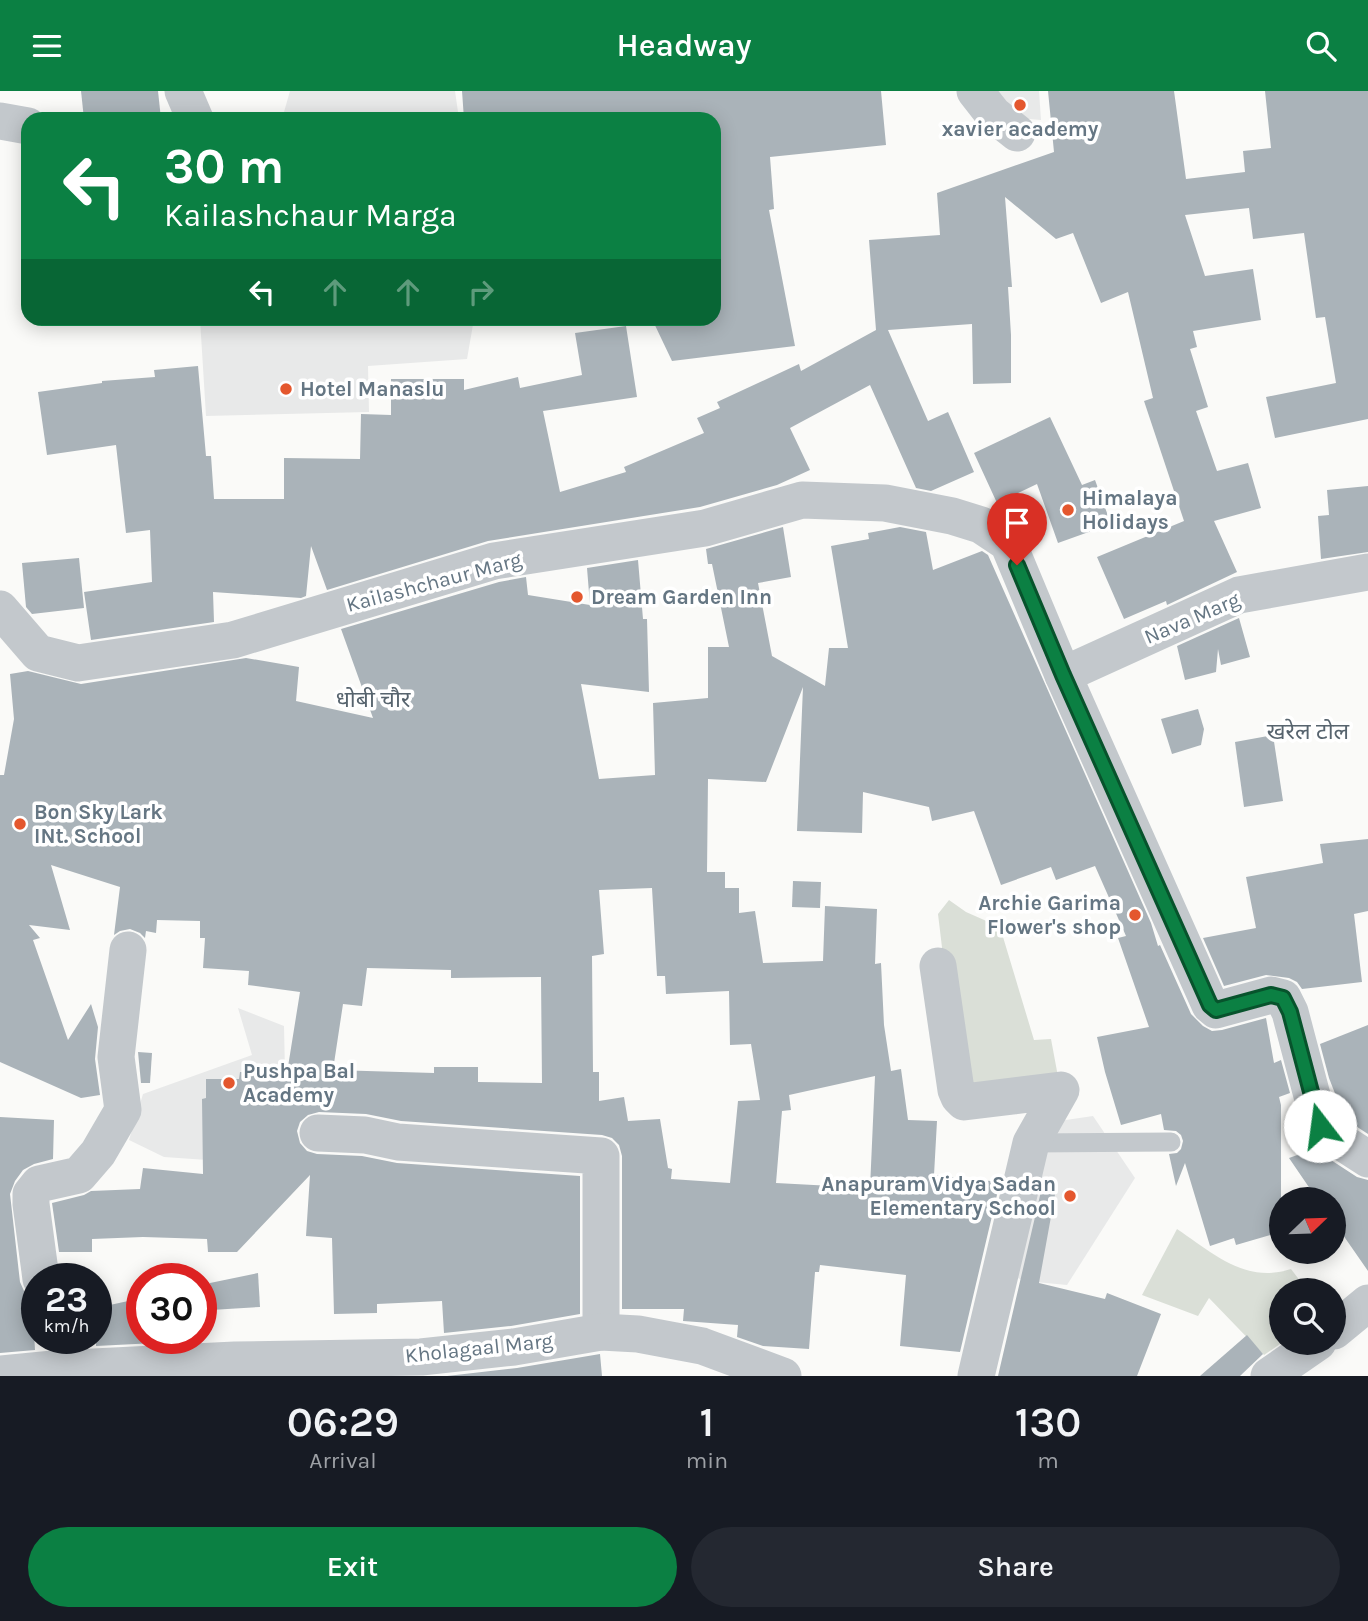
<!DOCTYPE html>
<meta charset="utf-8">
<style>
body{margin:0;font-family:Karla,"Noto Sans Devanagari",sans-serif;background:#242831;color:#f1f3f6;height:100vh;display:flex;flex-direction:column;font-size:26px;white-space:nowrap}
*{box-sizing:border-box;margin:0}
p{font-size:23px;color:#9ea1a6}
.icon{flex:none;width:38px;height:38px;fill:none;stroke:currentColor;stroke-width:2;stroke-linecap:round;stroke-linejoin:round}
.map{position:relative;height:1285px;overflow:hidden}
.panel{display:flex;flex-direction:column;background:#171b24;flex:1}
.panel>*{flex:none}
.banner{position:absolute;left:21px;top:21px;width:700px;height:214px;border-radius:21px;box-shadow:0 4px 18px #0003;background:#0b8043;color:#fff;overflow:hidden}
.needle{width:46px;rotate:67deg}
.fabs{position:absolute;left:1269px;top:1096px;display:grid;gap:14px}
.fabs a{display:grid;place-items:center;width:77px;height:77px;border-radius:50%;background:#171b24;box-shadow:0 4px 18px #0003;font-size:35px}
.speed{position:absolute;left:21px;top:1172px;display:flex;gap:14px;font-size:35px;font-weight:700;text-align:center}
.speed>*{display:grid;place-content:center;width:91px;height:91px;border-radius:50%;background:#171b24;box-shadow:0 4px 18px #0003;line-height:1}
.speed small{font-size:18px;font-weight:400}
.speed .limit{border:10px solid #d22;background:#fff;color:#111}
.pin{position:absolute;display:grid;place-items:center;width:60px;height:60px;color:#fff;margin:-72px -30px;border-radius:50% 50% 50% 0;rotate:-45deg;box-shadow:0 0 7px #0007}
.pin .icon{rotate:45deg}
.me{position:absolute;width:77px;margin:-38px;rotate:345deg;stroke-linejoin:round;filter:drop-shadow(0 0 5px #0008)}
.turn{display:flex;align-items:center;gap:24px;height:147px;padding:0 28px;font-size:32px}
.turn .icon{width:91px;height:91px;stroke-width:2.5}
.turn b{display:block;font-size:49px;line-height:60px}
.lanes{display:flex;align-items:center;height:66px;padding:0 28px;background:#0003;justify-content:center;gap:35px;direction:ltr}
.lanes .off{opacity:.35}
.eta{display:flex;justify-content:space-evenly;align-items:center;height:119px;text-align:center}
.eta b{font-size:42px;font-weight:600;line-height:49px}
.action{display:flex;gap:14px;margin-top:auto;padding:14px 28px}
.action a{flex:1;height:80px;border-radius:42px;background:#0b8043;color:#fff;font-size:28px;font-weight:600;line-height:80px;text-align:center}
.action a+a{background:#242831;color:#f1f3f6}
header{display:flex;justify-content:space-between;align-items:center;height:91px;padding:0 28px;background:#0b8043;color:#fff;font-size:32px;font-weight:600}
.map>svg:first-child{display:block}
</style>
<header><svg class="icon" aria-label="menu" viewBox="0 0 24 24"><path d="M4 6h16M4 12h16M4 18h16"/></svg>Headway<svg class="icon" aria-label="search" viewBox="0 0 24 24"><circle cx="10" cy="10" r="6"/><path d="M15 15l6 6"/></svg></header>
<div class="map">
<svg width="1368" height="1285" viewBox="0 0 1368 1285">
<rect width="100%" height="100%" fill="#fafaf8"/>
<g fill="#e8e9e9">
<path d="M290 0H455L459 28H282Z"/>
<path d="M983 0H1039L1041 29 1018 27Z"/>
<path d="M200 228H474L467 268 368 275 369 321 206 325Z"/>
<path d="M238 917 284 935 285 981 277 1019 250 1072 164 1066 129 1049 143 1003 252 964Z"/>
<path d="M1093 1025 1135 1087 1067 1194 1025 1190 1004 1181 1032 1034Z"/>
</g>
<g fill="#dadfd7">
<path d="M949 809 966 821 1000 836 1034 949 1051 948 1059 991 959 998 938 823Z"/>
<path d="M1177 1138C1213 1162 1245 1193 1291 1178L1307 1199H1281V1251H1283L1264 1264 1209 1207 1198 1225 1142 1204Z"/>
</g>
<g fill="#aab3b9" fill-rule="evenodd">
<path d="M81 0H158L161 28H84Z"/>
<path d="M462 0H881L886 54 770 66 774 118 769 119 795 255 672 270 652 228H714V28H464Z"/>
<path d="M1048 0H1174L1186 88 1245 81 1243 60 1271 57 1265 0H1368V328L1275 347 1266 306 1336 292 1325 226 1316 227 1304 142 1253 148 1249 117 1185 124 1205 185 1253 178 1261 229 1193 240 1197 256 1190 258 1208 316 1196 320 1217 380 1248 372 1261 417 1214 430 1237 481 1167 514 1166 510 1124 528 1097 466 1184 430 1144 310 1153 307 1128 201 1101 212 1073 142 1056 148 1005 106 1012 196H1008L1011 244V292L973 293 972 233 888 239 928 330 948 321 974 381 931 400 916 397 870 294 790 337 810 379 777 394 700 416 488 450 327 499 311 455 306 505 301 507 213 501 214 531 91 549 84 501 152 491 150 439 126 442 116 354 47 364 38 301 102 292V290L155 286 154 279 198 275 206 365H211L214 408H284V367L360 368 361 323 391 324V288H464V299L518 286 520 297 582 284 575 242 626 235 637 306 543 320 560 401 626 381 624 376 704 342 697 327 720 317 717 311 799 273 801 280 876 239 869 149 940 144 937 102 1054 61Z"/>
<path d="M1050 326 1082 394 1095 389 1111 433 1058 452 1037 393 997 412 974 362Z"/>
<path d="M1368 395V461L1321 468 1318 425 1329 424 1327 399Z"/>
<path d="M783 436 791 486 758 492 772 565 825 595 829 557H848L831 455 869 448 868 442 900 436 926 441 933 479 982 460 988 464 1151 832 1158 855 1160 854 1191 923 1203 935 1212 940 1222 939 1266 927 1274 972 1281 969 1290 1002 1279 1006 1281 1014V1141L1236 1154 1234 1147 1210 1155 1185 1072 1176 1095 1169 1063 1177 1062 1181 1058 1183 1050 1181 1044 1176 1040 1164 1039 1161 1023 1121 1034 1105 981 1097 946 1149 936 1118 847 1126 845 1095 775 1056 789 1051 776 1001 794 974 720 932 730 929 716 863 701 862 742 797 740 803 596 766 691 708 688 707 781H725V797H739V822L755 820 763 872 823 870 825 815 877 818 875 873 881 872 884 934 891 980 901 978 908 1029 937 1030 934 1084 1000 1091 960 1261 900 1255 906 1184 820 1174 819 1181H815L809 1258 763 1255 737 1246 738 1234 683 1230 684 1218H622V1065L619 1054 612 1047 602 1044 401 1030 366 1023 319 1021 308 1024 300 1031 297 1040 300 1052 307 1060 317 1063 362 1065 397 1072 580 1085V1223L511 1235 444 1242 442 1210 377 1213V1222L334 1223 332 1147 306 1145 310 1084 237 1161H208L207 1148 143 1146 92 1148V1161H59L52 1112 84 1104 91 1100 140 1098 143 1077 203 1083 202 1008 206 1007V988H239L240 981 287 982 300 901 248 894 249 880 203 877 205 847H200V830L157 829 156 842 146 840 145 847 140 842 130 838 120 840 114 844 120 796 51 774 70 839 29 834 40 847 33 849 68 949 91 913 98 936 95 968 100 1004 81 1007 0 971V684H4L14 628 10 583 28 580 81 593 246 567 299 576 296 610 373 627 341 538 499 491 526 486 528 504 590 514 587 477 638 469 643 528H647L649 601 581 593 599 688 655 684 653 612 708 607V556H729L712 473H708L706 458ZM652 797 657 885H665L666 903 729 900 730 954 751 953 760 1009 738 1010 730 1092 671 1088 672 1078 668 1077 660 1028 628 1030 624 1006 599 1010V981H593L592 865 604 863 599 799ZM367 877 451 879V887L541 886 542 992 478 991V976H434V982L333 979 343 913 362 915ZM875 985 870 1097 776 1092 782 1020 791 1019 789 1004Z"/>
<path d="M79 467 84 517 32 523 26 516 22 472Z"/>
<path d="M1239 527 1250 566 1221 574 1218 558 1216 581 1185 589 1177 555Z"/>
<path d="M1198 618 1204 638 1201 654 1172 663 1161 628Z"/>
<path d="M1273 644 1283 710 1244 716 1235 651Z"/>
<path d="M1368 748V820L1354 823 1362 891 1302 898 1297 891 1289 887 1266 884 1224 895 1203 847 1256 837 1246 786 1323 772 1320 753Z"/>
<path d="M793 790 821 791 820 817 792 816Z"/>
<path d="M1368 934V1043L1345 1028 1329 987 1320 953Z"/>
<path d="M138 961 152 962 150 992H141Z"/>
<path d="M0 1026 54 1029 53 1068 34 1073 23 1079 15 1090 10 1103 20 1191 24 1200 32 1206 35 1259 0 1262Z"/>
<path d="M1314 1058 1357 1086 1368 1089V1180L1334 1131V1108H1317L1289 1067Z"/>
<path d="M1042 1096 1056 1098 1039 1192 1105 1208 1107 1202 1161 1223 1137 1285H998Z"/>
<path d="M258 1182 260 1216 211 1219 210 1192Z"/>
<path d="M142 1207V1248H174L175 1251 96 1255V1217Z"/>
<path d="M1247 1244 1263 1263 1240 1285H1200Z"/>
<path d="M600 1263 602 1285H447L517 1277Z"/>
</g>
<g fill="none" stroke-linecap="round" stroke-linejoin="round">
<path stroke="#c3c8cc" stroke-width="19" d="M1031 1052 1171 1051"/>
<g stroke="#c3c8cc" stroke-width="37">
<path d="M183 0 195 28"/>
<path d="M975 0 993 23 1017 42"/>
<path d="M0 30 28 35"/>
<path d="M0 518 38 562 78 572 233 549 494 470 705 437 802 409 885 412 952 425 981 434 1008 452 1063 584 1210 914 1216 919 1271 904 1283 907 1290 921 1320 1035 1323 1039 1368 1068"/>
<path d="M1063 584 1239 504 1368 481"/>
<path d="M938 875 956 999 959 1006 964 1011 1061 999 1031 1052 976 1285"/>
<path d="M318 1042 365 1044 398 1051 601 1065V1241"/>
<path d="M41 1188 31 1113V1103L39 1093 79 1084 98 1062 123 1019 116 966 128 859"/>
<path d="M1334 1240 1368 1212"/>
<path d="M0 1283 53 1278 235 1269 421 1266 514 1256 601 1241 638 1243 702 1255 783 1285"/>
<path d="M1269 1285 1318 1251"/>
</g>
</g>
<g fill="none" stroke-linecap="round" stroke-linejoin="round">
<defs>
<path id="route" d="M1017 474 1063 584 1210 914 1216 919 1271 904 1283 907 1290 921 1320 1035"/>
</defs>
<use href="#route" stroke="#07532c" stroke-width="18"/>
<use href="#route" stroke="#0b8043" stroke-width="12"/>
</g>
<g fill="#e4572e" stroke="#fff" stroke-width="2.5">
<circle cx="1020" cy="14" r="7"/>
<circle cx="286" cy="298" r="7"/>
<circle cx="1068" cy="419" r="7"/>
<circle cx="577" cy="506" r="7"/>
<circle cx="20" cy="733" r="7"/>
<circle cx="1135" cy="824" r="7"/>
<circle cx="229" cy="992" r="7"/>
<circle cx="1070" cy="1105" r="7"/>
</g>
<g text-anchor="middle" stroke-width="7" stroke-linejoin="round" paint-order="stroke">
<g font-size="21" font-weight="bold" fill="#657683" stroke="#fff" text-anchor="start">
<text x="1020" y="45" text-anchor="middle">xavier academy</text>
<text x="300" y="305">Hotel Manaslu</text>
<text x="1082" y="414">Himalaya<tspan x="1082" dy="24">Holidays</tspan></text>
<text x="591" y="513">Dream Garden Inn</text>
<text x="34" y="728">Bon Sky Lark<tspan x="34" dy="24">INt. School</tspan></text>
<text x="1121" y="819" text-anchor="end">Archie Garima<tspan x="1121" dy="24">Flower's shop</tspan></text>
<text x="243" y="987">Pushpa Bal<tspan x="243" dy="24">Academy</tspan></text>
<text x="1056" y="1100" text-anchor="end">Anapuram Vidya Sadan<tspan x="1056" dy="24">Elementary School</tspan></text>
</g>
<g font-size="21" fill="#657683" stroke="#fff">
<text transform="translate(434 491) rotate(-15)" y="7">Kailashchaur Marg</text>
<text transform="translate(1192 527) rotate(-23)" y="7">Nava Marg</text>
<text transform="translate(479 1257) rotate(-6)" y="7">Kholagaal Marg</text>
</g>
<g font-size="23" fill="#57646e" stroke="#fff">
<text x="373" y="616">धोबी चौर</text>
<text x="1308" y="648">खरेल टोल</text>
</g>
</g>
</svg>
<div class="fabs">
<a><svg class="needle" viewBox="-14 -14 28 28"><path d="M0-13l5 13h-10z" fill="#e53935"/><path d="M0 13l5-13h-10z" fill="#9ea1a6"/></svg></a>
<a><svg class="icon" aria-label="search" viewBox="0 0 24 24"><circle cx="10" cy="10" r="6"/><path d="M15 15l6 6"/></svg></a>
</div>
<div class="speed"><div>23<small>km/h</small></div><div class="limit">30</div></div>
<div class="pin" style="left:1017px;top:474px;background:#d93025"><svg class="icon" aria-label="arrive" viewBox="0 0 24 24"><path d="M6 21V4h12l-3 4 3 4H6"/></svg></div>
<svg class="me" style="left:1320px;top:1035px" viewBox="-20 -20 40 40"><circle r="19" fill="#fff"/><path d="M0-13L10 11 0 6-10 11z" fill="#0b8043"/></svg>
<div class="banner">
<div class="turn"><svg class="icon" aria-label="left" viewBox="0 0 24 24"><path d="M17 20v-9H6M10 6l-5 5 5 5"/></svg><div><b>30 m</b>Kailashchaur Marga</div></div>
<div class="lanes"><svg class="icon" aria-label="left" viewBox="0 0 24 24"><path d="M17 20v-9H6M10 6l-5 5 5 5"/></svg><svg class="icon off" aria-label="ahead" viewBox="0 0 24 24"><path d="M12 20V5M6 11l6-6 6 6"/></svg><svg class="icon off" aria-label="ahead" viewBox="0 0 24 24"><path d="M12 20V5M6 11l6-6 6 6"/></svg><svg class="icon off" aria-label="right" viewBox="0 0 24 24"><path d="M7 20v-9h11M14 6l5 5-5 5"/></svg></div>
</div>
</div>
<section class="panel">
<div class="eta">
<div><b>06:29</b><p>Arrival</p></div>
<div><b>1</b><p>min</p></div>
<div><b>130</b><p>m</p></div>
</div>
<div class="action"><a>Exit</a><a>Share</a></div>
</section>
